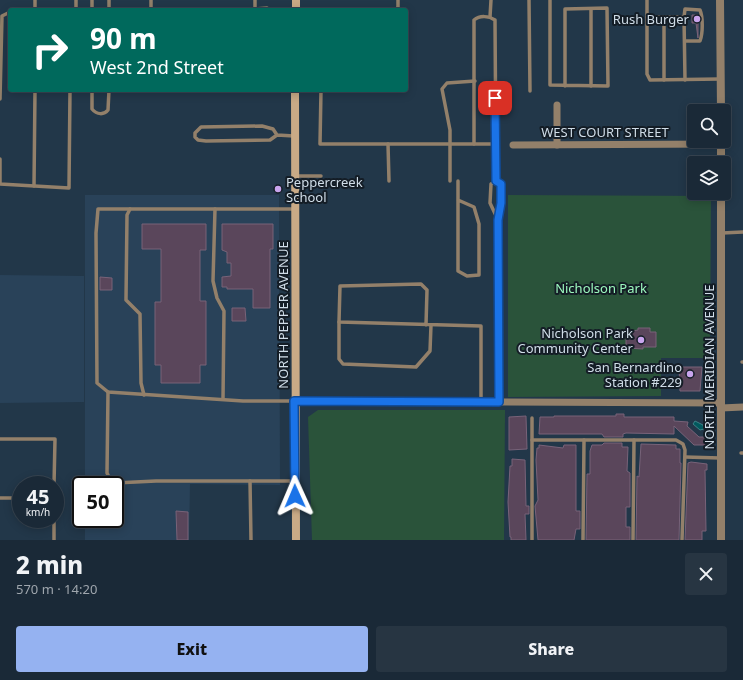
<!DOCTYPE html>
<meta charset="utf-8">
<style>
body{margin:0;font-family:"Noto Sans",sans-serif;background:#273542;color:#f1f3f6;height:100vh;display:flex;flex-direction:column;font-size:15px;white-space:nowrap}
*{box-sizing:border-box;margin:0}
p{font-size:13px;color:#9fa6ad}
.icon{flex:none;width:22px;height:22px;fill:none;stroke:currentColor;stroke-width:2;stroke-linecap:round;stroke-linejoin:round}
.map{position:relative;height:540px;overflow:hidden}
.side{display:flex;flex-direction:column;background:#1a2937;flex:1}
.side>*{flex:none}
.guide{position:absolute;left:8px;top:8px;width:400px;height:84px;border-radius:4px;box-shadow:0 2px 10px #0003,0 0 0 1px #384552;background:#00695c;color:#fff;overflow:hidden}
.buttons{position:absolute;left:687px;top:104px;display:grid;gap:8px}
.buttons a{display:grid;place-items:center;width:44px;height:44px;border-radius:4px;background:#1a2937;box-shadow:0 2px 10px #0003,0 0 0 1px #384552;font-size:20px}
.speed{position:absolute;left:12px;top:476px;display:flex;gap:8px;font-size:20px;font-weight:700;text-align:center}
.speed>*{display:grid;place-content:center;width:52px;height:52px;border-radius:50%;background:#1a2937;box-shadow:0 2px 10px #0003,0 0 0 1px #384552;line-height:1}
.speed small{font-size:10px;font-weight:400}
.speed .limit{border:2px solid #111;border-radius:6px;background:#fff;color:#111}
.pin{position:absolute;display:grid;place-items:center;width:34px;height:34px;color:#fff;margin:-17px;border-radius:8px;box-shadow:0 2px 6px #0006}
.me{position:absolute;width:44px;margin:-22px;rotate:359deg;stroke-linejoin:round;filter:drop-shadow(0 0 3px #0008)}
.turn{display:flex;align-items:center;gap:14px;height:84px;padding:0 16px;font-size:18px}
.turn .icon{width:52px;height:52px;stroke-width:2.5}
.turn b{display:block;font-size:28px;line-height:34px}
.round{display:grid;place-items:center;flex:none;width:42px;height:42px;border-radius:4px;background:#273542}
.overview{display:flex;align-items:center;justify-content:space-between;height:68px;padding:0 16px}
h1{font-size:24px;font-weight:800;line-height:30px}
.button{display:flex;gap:8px;margin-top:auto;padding:8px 16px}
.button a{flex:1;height:46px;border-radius:4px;background:#95b2f1;color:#111;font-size:16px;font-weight:800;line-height:46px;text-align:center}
.button a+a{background:#273542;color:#f1f3f6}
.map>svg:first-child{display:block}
</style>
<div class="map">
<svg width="743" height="540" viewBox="0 0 743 540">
<rect width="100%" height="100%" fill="#223749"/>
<g fill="#294259">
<path d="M85 195H279L280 485 190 484 189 540H85V519H115V485H85Z"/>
<path d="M0 275 84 276V402L0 403Z"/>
</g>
<g fill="#2a533a">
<path d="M508 195 711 196 710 358H661V396L508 397Z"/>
<path d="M318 410H505L504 540H312L308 417Z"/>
</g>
<path fill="#01595d" stroke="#3f8187" d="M695 421 703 425 704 429 700 430 693 424Z"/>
<g fill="#5a465b" stroke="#786379">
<path d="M692 15H698V38L696 23H692Z"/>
<path d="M142 224H206V250H200V301H206V365H200V383H161V365H155V302H161V249H142Z"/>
<path d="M222 224H273V249H270V308H253V289H227V287H222V277L231 276V263H227V252L222 250Z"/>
<path d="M100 277 112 278V290H100Z"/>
<path d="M232 308H245L246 321H232Z"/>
<path d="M638 328H650V332H656V347H643V349L626 348V332L638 330Z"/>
<path d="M679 367H702L700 391H680Z"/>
<path d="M616 414H624V417H674V421L688 422 687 426 699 437H706V445H694L674 426V434L626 433 623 434V437H604L602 434H539L540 417H554V416H616Z"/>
<path d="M526 416 527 449 509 450V417Z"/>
<path d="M604 443H622V447H628L627 471 630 473V507H626V527H630V540H586L587 474H590V451L592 445H602Z"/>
<path d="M641 444 676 445V449H680V463H681L679 540H636L637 476 639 477Z"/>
<path d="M539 445 563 448 564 445H576V511H580V529H576L574 540H538L535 506 538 500 536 460 537 448H539Z"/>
<path d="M512 459 525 460 526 506H529V514H525L526 540H511V537H510L508 502 510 466H512Z"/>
<path d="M691 462 707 464V470H705L706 531H702V540H685L688 463Z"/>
<path d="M176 511 188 512V540H177Z"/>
</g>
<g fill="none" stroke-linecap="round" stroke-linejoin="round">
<g stroke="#93806a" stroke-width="3.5">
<path d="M35 0V10"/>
<path d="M92 0V10"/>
<path d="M151 0V10"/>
<path d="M255 0V9L267 8V10"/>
<path d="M529 0 530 91"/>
<path d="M550 0V85L608 86 607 8 565 9V86"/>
<path d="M647 0V74L650 80 720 79"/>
<path d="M591 9V86"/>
<path d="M76 10V0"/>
<path d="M109 10V0"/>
<path d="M396 10 398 7V0"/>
<path d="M490 17 491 0"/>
<path d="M647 17H684L685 80"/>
<path d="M664 17V80"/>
<path d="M684 17 685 9 700 10C703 17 703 33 700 41H685"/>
<path d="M92 90V109C97 115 104 115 108 110L109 90"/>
<path d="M321 90 320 144H474"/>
<path d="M0 99 2 16 10 12"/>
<path d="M277 135 273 129 262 126 201 127 195 133V137L198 140 206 141 270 140 277 135 294 136"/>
<path d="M388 144 389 181"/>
<path d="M496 144H474V20C480 15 489 16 495 20L496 163V181"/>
<path d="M0 159V184L69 188 70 90"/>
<path d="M296 176H321"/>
<path d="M450 181V130L442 89 447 83 475 81"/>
<path d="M458 181V271L467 276 479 275V224L474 207 458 200"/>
<path d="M34 186 35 90"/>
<path d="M130 209 127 215 126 300 140 314 141 383 144 395"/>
<path d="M215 209 213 281 217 298 224 311 223 399"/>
<path d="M498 220 490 203 491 184 496 181 501 184V203L498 220 499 402"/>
<path d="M722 233 743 232"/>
<path d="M339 322V359L343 364 416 367 430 351 431 325"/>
<path d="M426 325 427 290 421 284 340 286 339 322 481 326V401"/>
<path d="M742 362H743"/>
<path d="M108 392 107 473 111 481 115 483 156 481H295"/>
<path d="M294 401H243L108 392 97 383 96 233 98 209H295"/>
<path d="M0 439H55L54 485"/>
<path d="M532 440H676L683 444 685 450 682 540"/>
<path d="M741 453H743"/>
<path d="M685 457 720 458"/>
<path d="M250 481 251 540"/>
<path d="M0 498H21"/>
<path d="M54 519V540"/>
<path d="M532 540V418"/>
<path d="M583 540 584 440"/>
<path d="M633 540 634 440"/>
</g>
<g stroke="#93806a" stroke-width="7">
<path d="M557 105V145"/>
<path d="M513 145 721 144"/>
<path d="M294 401 721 403"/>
<path d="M721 408 743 407"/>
</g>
<g stroke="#93806a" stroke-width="8">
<path d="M720 0 721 111"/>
<path d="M721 163V141"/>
<path d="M721 193V540"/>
</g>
<g stroke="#c9aa86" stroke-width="8">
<path d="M296 10V0"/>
<path d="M295 90 296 540"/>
</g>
</g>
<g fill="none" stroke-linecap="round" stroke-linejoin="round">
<defs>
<path id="route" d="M295 496 294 401 499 402 498 220 501 203V184L496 181 495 98"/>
</defs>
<use href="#route" stroke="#114b97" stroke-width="10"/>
<use href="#route" stroke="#1a73e8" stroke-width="7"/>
</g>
<g fill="#c9a5ee" stroke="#141d26" stroke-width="1.5">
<circle cx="697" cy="19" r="4"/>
<circle cx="278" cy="189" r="4"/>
<circle cx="641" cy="340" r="4"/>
<circle cx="690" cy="374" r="4"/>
</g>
<g text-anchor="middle" stroke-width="4" stroke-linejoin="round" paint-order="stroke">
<g font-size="13" fill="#d0dde8" stroke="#141d26" text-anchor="end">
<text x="689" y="24">Rush Burger</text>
<text x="286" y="187" text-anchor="start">Peppercreek<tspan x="286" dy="15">School</tspan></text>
<text x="633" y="338">Nicholson Park<tspan x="633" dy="15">Community Center</tspan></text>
<text x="682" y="372">San Bernardino<tspan x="682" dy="15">Station #229</tspan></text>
</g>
<g font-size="13" fill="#d0dde8" stroke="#141d26">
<text x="605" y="137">WEST COURT STREET</text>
<text transform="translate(283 315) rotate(-90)" y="5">NORTH PEPPER AVENUE</text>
<text transform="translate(709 367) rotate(-90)" y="5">NORTH MERIDIAN AVENUE</text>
</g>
<g font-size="13" fill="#9cf8be" stroke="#141d26">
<text x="601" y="293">Nicholson Park</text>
</g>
</g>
</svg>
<div class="buttons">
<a><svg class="icon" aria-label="search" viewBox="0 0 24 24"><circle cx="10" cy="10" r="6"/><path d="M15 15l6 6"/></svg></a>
<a><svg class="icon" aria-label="layers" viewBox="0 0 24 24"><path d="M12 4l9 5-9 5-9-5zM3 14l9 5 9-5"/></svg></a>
</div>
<div class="speed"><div>45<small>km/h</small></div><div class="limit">50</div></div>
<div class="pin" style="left:495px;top:98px;background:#d93025"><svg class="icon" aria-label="arrive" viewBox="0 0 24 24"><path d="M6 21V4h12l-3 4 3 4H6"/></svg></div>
<svg class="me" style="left:295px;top:496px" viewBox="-20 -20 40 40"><path d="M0-17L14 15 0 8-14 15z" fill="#1a73e8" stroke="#fff" stroke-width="4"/></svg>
<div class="guide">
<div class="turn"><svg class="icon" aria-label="right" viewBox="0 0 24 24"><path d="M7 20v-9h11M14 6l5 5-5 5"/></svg><div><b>90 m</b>West 2nd Street</div></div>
</div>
</div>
<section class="side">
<div class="overview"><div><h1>2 min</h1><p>570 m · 14:20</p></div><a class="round"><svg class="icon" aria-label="close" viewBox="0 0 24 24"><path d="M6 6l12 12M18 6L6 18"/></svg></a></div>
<div class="button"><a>Exit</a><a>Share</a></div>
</section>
